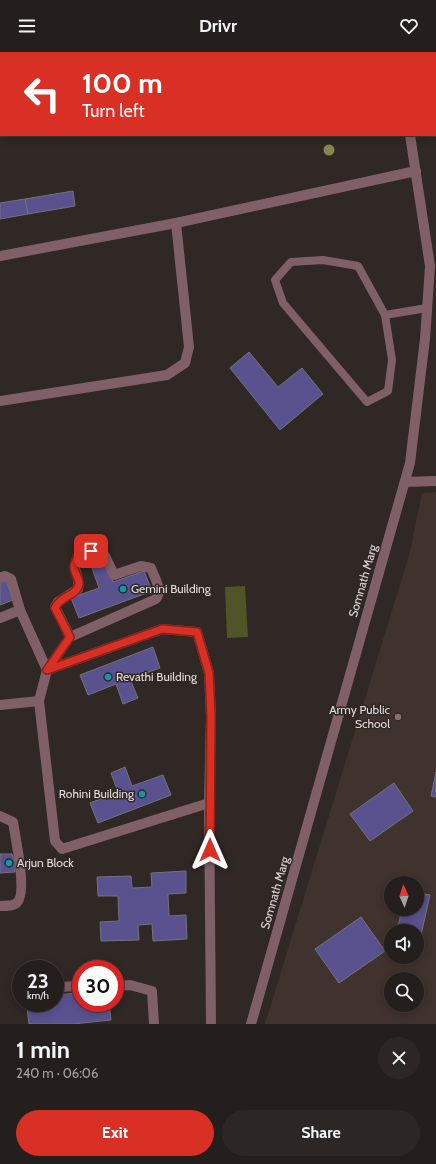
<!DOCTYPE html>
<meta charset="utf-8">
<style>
body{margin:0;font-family:Cabin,sans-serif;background:#2c2725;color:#f1f3f6;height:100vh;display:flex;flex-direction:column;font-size:15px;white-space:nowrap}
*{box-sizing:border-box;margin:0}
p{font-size:13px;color:#a3a2a3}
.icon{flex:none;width:22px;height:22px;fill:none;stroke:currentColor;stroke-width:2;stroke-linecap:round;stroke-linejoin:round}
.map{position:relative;height:972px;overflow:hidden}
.side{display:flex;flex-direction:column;background:#241e1c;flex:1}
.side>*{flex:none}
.hud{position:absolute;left:0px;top:0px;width:436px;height:84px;box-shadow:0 2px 10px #0003,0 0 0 1px #413c3b;background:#d93025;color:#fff;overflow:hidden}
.needle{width:26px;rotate:357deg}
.controls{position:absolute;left:384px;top:824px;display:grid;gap:8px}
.controls a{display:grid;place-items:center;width:40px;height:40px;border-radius:50%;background:#241e1c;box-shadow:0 2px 10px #0003,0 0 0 1px #413c3b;font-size:20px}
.speed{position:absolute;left:12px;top:908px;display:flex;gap:8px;font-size:20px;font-weight:700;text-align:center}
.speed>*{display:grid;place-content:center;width:52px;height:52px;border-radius:50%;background:#241e1c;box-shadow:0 2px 10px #0003,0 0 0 1px #413c3b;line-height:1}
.speed small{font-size:10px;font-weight:400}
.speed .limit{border:6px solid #d22;background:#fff;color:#111}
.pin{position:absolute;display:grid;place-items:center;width:34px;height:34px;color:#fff;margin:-17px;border-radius:8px;box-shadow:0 2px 6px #0006}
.me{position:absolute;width:44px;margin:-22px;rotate:0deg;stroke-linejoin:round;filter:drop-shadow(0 0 3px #0008)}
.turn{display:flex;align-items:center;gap:14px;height:84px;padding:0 16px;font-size:18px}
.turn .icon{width:52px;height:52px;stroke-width:2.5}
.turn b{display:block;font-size:28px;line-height:34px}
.round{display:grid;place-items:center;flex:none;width:42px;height:42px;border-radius:21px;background:#2c2725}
.headline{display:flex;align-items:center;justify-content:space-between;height:68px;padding:0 16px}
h1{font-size:24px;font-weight:800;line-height:30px}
.primary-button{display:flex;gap:8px;margin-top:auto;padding:8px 16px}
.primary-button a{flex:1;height:46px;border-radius:24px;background:#d93025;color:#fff;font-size:16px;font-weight:800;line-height:46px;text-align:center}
.primary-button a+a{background:#2c2725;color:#f1f3f6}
header{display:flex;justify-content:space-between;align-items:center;height:52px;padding:0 16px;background:#241e1c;font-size:18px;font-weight:800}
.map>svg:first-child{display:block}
</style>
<header><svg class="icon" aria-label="menu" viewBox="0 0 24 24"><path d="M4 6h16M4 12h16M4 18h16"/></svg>Drivr<svg class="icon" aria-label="heart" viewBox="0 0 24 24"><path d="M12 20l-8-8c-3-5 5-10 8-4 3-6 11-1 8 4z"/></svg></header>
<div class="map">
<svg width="436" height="972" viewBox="0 0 436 972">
<rect width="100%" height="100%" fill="#302825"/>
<path fill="#40322d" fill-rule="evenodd" d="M436 440V972H265L410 500 422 441ZM391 831H417V857H391ZM391 879H417V905H391ZM391 927H417V953H391Z"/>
<path fill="#505427" d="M245 534 248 585 227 586 225 535Z"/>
<g fill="#5a528f" stroke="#72727a">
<path d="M73 139 75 154 28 162 25 147Z"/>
<path d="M25 147 28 162 0 167V151Z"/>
<path d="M249 300 278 335 302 316 323 342 280 378 230 316Z"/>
<path d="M106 511 113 530 144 519 152 539 79 566 71 546 99 536 92 516Z"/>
<path d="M6 528 13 548 0 553V530Z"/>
<path d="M153 595 160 616 130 627 138 646 123 652 116 632 88 643 80 623Z"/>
<path d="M125 715 132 734 163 723 171 743 98 771 90 751 118 740 111 721Z"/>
<path d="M436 720V745L431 744Z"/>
<path d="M394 731 413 759 370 789 350 762Z"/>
<path d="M0 802H12L13 805H17L18 816H14L15 820 0 821Z"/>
<path d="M186 819V841L168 842 169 864 186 863 187 887 153 889 152 872 138 873 139 888 101 889 100 870 119 869 118 844H98L97 825 131 824 132 836 152 835 151 821Z"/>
<path d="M417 841 430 843 419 892H417V879H397L402 857H417Z"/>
<path d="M361 865 385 899 339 931 315 897Z"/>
<path d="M77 941 78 952 109 951 111 968 73 972H29L27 955 57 952 56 943Z"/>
</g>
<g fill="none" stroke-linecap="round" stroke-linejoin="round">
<path stroke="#806066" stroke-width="8" d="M385 263 358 214 323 208 291 210 275 228 283 251 367 350 388 339 392 308 385 263 427 256"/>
<g stroke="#806066" stroke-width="10">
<path d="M398 0V1"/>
<path d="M27 1V0"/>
<path d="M223 1 233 0"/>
<path d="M0 24H1"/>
<path d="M0 204 176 171 416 119"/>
<path d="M0 349 167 323 185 311 189 295 176 171"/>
<path d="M405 430 436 429"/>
<path d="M0 526 5 524 11 527 20 558"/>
<path d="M0 566 20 558 47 618"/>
<path d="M47 618 70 585 156 547C163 538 154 525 151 516L141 514 114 523 105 504 91 499 77 506C71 521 81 524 78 537L58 550 55 555 70 585"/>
<path d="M39 649 55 789 62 797 209 751"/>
<path d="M0 653 39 649 47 618 162 577 197 580 209 621 211 665 209 751 211 972"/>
<path d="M0 764 13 770C15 784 29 846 15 852 12 854 4 854 0 854"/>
<path d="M115 934 130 933 152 939 154 972"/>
<path d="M55 935 81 934"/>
<path d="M251 972 410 411 425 287 430 214 410 83"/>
</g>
</g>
<circle fill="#85874e" cx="329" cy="98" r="5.5"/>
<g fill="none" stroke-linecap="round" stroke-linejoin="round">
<defs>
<path id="route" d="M91 499 77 506C76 509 74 512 74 515 74 522 83 530 77 537 71 545 61 544 55 556L70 585 47 618 162 577 197 580 209 621 211 665 210 798"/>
</defs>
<use href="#route" stroke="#8d1f18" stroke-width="10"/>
<use href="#route" stroke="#d93025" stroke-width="7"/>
</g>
<g fill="#0f9aa8" stroke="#302825" stroke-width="1.5">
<circle cx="123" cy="537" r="4"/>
<circle cx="108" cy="625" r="4"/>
<circle cx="142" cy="742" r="4"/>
<circle cx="9" cy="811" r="4"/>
</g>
<circle fill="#8d6e63" stroke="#302825" stroke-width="1.5" cx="398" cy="665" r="4"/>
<g text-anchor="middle" stroke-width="3" stroke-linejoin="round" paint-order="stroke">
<g font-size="12" fill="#e1dcda" stroke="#302825">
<text transform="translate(363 529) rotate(-74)" y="4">Somnath Marg</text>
<text transform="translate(275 841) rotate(-74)" y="4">Somnath Marg</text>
</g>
<g font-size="12" fill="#e1dcda" stroke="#302825" text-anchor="start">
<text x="131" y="541">Gemini Building</text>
<text x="116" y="629">Revathi Building</text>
<text x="390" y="662" text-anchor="end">Army Public<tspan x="390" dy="14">School</tspan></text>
<text x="134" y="746" text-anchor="end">Rohini Building</text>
<text x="17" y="815">Arjun Block</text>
</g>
</g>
</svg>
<div class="controls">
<a><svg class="needle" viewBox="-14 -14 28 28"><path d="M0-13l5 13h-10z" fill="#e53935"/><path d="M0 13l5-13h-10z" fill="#a3a2a3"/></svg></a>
<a><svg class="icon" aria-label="sound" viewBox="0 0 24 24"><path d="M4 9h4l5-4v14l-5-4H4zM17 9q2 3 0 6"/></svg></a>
<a><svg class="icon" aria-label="search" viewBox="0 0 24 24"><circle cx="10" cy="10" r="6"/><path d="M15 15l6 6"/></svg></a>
</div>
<div class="speed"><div>23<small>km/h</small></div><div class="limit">30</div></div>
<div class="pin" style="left:91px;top:499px;background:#d93025"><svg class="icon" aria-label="arrive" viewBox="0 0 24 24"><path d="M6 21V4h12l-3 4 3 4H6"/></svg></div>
<svg class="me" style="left:210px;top:798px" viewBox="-20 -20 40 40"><path d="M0-17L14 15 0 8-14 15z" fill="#d93025" stroke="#fff" stroke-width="4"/></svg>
<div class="hud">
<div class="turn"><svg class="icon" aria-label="left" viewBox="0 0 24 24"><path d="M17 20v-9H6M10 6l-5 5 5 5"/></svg><div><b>100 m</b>Turn left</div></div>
</div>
</div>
<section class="side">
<div class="headline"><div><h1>1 min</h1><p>240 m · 06:06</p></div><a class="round"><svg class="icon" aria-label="close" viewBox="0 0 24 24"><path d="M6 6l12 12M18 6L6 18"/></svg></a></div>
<div class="primary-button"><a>Exit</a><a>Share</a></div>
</section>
